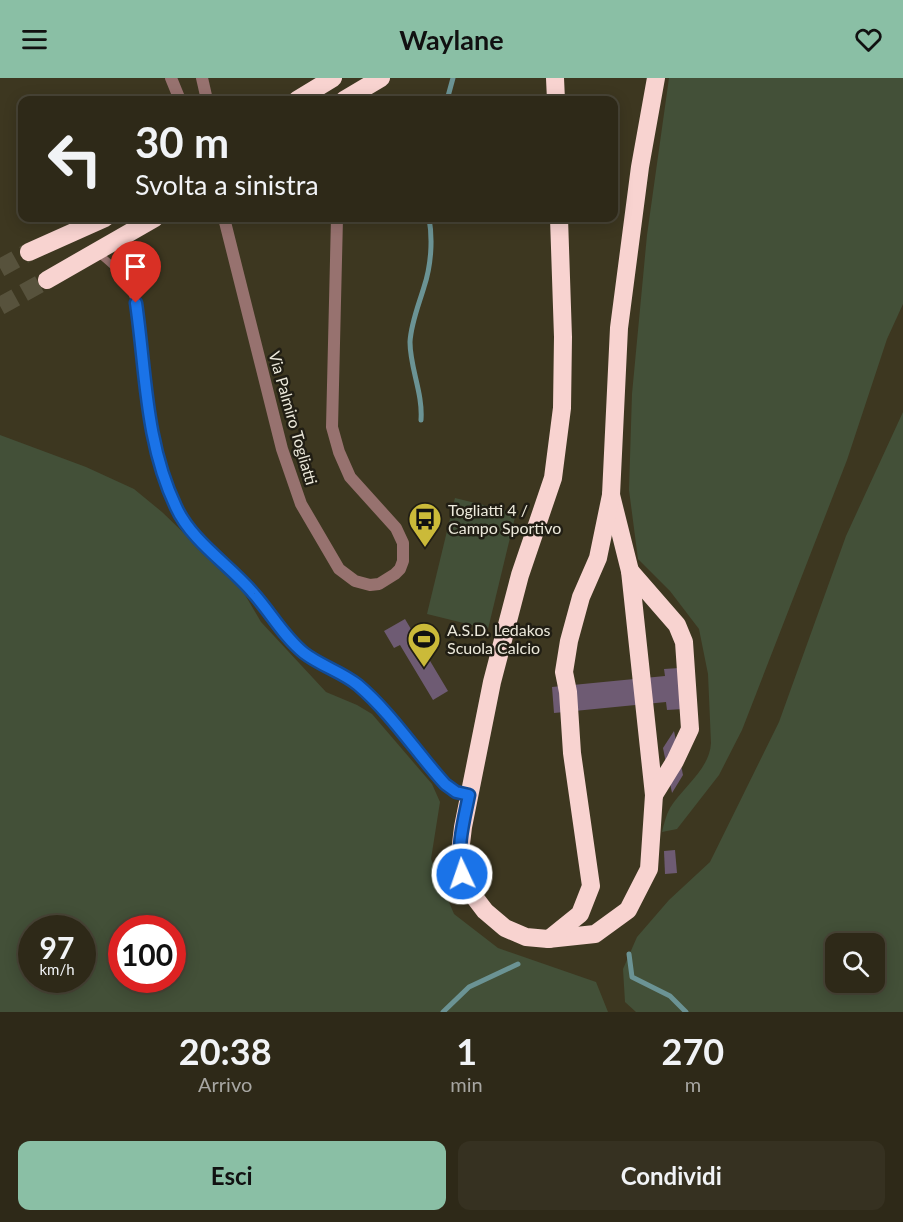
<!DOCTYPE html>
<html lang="it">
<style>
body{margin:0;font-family:Lato,sans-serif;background:#363121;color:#f1f3f6;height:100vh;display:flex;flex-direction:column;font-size:22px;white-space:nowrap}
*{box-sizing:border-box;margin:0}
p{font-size:20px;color:#a7a6a2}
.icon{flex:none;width:33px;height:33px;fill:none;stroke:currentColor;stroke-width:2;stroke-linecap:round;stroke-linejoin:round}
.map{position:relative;height:934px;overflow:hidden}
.sheet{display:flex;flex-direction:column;background:#2e2918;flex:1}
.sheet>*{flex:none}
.guide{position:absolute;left:18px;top:18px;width:600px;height:126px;border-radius:12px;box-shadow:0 3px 15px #0003,0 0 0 2px #494537;background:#2e2918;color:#f1f3f6;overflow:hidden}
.controls{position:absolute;left:825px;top:855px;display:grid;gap:12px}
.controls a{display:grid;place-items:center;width:60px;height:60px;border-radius:12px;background:#2e2918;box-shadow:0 3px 15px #0003,0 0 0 2px #494537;font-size:30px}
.speed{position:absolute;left:18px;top:837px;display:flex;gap:12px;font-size:30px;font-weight:700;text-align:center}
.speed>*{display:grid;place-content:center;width:78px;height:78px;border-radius:50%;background:#2e2918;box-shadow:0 3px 15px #0003,0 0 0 2px #494537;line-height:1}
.speed small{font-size:15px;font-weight:400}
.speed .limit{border:9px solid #d22;background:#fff;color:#111}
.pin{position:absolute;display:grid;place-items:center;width:51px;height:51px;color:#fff;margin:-62px -26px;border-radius:50% 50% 50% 0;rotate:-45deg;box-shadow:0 0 6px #0007}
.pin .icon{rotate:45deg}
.me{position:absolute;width:66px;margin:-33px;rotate:357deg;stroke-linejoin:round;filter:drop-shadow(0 0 4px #0008)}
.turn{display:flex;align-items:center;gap:21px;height:126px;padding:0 18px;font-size:27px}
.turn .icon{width:78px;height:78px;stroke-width:2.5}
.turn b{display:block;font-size:42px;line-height:51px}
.eta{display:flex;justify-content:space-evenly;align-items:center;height:102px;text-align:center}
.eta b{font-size:36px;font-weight:700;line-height:42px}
.action{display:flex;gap:12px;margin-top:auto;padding:12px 18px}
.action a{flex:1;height:69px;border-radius:12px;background:#8abfa5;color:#111;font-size:24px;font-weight:700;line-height:69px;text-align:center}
.action a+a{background:#363121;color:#f1f3f6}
header{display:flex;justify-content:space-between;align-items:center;height:78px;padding:0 18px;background:#8abfa5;color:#111;font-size:27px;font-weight:700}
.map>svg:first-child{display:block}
</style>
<header><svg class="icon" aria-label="menu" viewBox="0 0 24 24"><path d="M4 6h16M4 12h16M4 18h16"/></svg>Waylane<svg class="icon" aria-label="heart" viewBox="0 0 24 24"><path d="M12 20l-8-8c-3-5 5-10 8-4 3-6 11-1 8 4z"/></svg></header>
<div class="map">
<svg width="903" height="934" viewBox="0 0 903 934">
<rect width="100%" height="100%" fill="#3d3720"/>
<g fill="#435038" fill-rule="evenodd">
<path d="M669 0H903V226L887 261 847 382 742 652 719 697 677 751 662 754C664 746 666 737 670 730 682 710 710 691 711 665L708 596 699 551 670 513 638 481 629 412 632 316 647 157Z"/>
<path d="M903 334V934H636L625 924 623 891 637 859 669 822 710 784 779 644 846 458ZM836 866H874V904H836Z"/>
<path d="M0 357 86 389 134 411 162 434 241 510 261 544 326 614 357 627 372 636 432 706 440 724 431 781 454 836 498 870 596 904 608 934H0ZM82 850V902H32V850ZM122 850H172V902H122Z"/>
<path d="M455 420 516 435 488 551 427 536Z"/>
</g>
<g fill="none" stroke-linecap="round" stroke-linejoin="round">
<g stroke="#6b9394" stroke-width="5">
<path d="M447 22 453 0"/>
<path d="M421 342C423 315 410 290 410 264 411 245 419 226 424 209 431 188 433 162 429 140"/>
<path d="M629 876 632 899 670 918 686 934"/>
<path d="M443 934 469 909 518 886"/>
</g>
</g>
<g fill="#6e5b73">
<path d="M405 541 448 613 433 622 400 567 394 570 384 553Z"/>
<path d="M679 590 683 631 667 632 666 624 554 635 552 609 665 598 664 591Z"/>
<path d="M674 653 683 697 672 715 663 670Z"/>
<path d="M675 772 677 795 665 796 664 773Z"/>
</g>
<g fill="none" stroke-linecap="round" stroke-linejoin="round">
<g stroke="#57523c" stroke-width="18" stroke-dasharray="18 9" stroke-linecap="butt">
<path d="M0 190 29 174"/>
<path d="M0 228 47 202"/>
</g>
<path stroke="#97726f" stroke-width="7" d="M99 176C110 185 122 195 129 209 142 235 141 269 144 298 148 343 156 388 176 429 193 464 230 487 255 516 271 535 284 559 304 575 321 588 342 594 358 607 391 635 416 675 445 706L456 714 468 717"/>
<g stroke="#97726f" stroke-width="12">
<path d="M171 0 180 22"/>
<path d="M202 0 207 22"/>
<path d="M224 140 282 371 301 426 339 491 355 503 370 507 379 506 395 496 400 491 403 483V465L396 450 350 399 339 374 332 349 337 140"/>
</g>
<g stroke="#f8d3d0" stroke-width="18">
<path d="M555 0 556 22"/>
<path d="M297 22 333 0"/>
<path d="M344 22 381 0"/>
<path d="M559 140 563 259 562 330 553 400 520 497 492 604 463 749 459 783 466 808 485 833 505 850 526 859 548 861 595 856 628 832 649 791 654 717 630 493 611 417"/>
<path d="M29 174 105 140"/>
<path d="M47 202 155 140"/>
<path d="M630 493 677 547 684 564 690 651 675 683 654 717"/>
<path d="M549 861 580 836 591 808 572 675 568 614 564 594 569 563 581 519 598 480 611 417 619 250 640 89 656 0"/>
</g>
</g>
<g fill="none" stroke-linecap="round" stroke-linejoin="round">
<defs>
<path id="route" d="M136 225C146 294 145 364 176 429 192 464 230 487 254 516 271 535 284 559 304 575 321 588 342 594 358 607 391 635 416 674 445 706L456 714 469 717C464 742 456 770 462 796"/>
</defs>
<use href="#route" stroke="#114b97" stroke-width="15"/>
<use href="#route" stroke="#1a73e8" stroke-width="10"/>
</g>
<defs>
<symbol id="bus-pin" viewBox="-11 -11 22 30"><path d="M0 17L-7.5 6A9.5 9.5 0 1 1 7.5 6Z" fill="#cbba39" stroke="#211e14"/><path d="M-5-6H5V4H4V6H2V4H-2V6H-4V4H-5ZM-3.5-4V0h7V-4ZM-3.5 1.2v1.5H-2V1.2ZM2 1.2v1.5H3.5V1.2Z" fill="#111"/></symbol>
<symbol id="stadium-pin" viewBox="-11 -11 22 30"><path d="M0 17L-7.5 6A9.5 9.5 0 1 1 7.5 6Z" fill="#cbba39" stroke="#211e14"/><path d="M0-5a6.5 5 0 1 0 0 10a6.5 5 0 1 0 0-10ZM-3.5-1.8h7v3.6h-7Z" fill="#111"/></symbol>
</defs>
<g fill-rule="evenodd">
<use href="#bus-pin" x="406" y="422" width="38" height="52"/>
<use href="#stadium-pin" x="405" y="542" width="38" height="52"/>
</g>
<g text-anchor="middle" stroke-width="5" stroke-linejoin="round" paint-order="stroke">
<g font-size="16" fill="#ece9db" stroke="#211e14">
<text transform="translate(293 340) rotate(74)" y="6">Via Palmiro Togliatti</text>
</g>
<g font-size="16" fill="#ece9db" stroke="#211e14" text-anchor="start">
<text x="448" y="438">Togliatti 4 /<tspan x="448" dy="18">Campo Sportivo</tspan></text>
<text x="447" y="558">A.S.D. Ledakos<tspan x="447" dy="18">Scuola Calcio</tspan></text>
</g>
</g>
</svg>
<div class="controls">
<a><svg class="icon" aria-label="search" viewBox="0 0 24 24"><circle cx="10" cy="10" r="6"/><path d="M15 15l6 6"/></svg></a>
</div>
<div class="speed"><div>97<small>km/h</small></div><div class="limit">100</div></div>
<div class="pin" style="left:136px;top:225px;background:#d93025"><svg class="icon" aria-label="arrive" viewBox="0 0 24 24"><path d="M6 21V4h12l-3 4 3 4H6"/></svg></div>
<svg class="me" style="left:462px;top:796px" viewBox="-20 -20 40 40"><circle r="17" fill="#1a73e8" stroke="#fff" stroke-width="3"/><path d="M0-11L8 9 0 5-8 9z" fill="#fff"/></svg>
<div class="guide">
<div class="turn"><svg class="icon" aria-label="left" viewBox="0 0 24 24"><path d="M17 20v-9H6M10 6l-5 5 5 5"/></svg><div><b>30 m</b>Svolta a sinistra</div></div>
</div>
</div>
<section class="sheet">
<div class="eta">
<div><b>20:38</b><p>Arrivo</p></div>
<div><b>1</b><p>min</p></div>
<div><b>270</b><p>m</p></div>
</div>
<div class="action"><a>Esci</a><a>Condividi</a></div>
</section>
